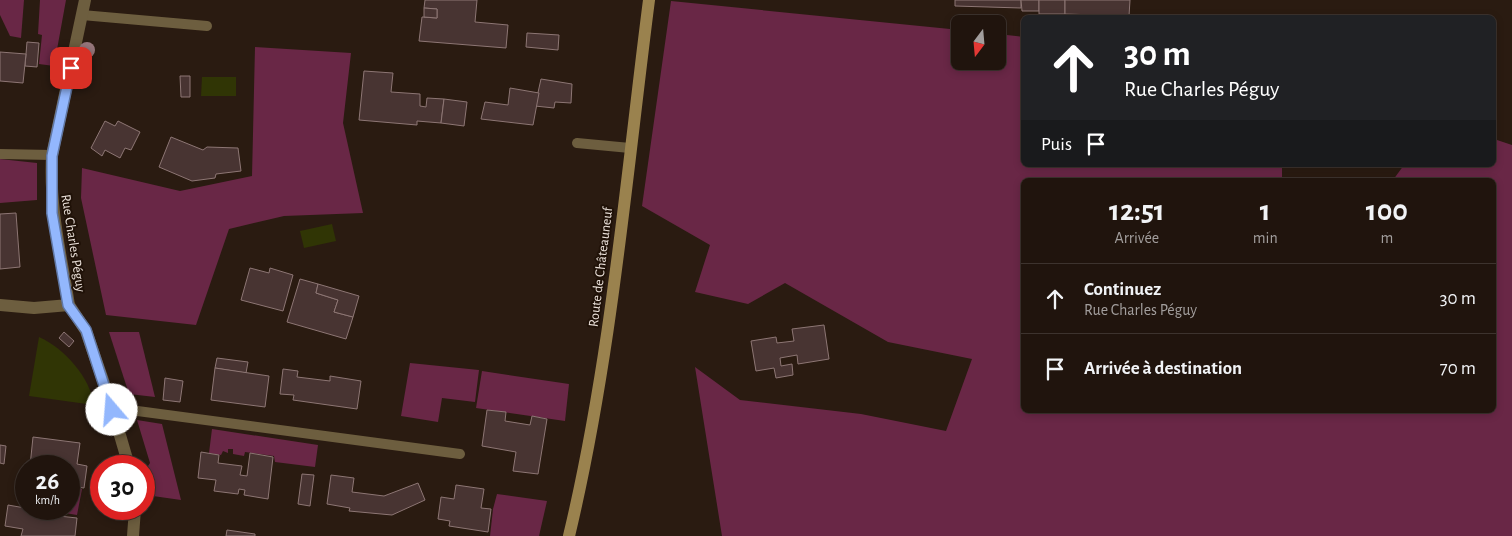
<!DOCTYPE html>
<html lang="fr">
<meta charset="utf-8">
<style>
body{margin:0;font-family:"Alegreya Sans",sans-serif;background:#281d16;color:#f1f3f6;height:100vh;display:flex;flex-direction:column;font-size:19px;white-space:nowrap}
*{box-sizing:border-box;margin:0}
p{font-size:16px;color:#a29e9d}
.icon{flex:none;width:28px;height:28px;fill:none;stroke:currentColor;stroke-width:2;stroke-linecap:round;stroke-linejoin:round}
.map{position:relative;flex:1;overflow:hidden}
.panel{position:absolute;left:1021px;top:178px;width:475px;height:235px;display:flex;flex-direction:column;background:#20140d;border-radius:8px;box-shadow:0 2px 8px #0003,0 0 0 1px #3d332e}
.panel>*{flex:none}
.hud{position:absolute;left:1021px;top:15px;width:475px;height:152px;border-radius:8px;box-shadow:0 2px 8px #0003,0 0 0 1px #3d332e;background:#202124;color:#fff;overflow:hidden}
.needle{width:32px;rotate:196deg}
.fabs{position:absolute;left:951px;top:15px;display:grid;gap:10px}
.fabs a{display:grid;place-items:center;width:55px;height:55px;border-radius:8px;background:#20140d;box-shadow:0 2px 8px #0003,0 0 0 1px #3d332e;font-size:25px}
.speed{position:absolute;left:15px;top:455px;display:flex;gap:10px;font-size:25px;font-weight:700;text-align:center}
.speed>*{display:grid;place-content:center;width:65px;height:65px;border-radius:50%;background:#20140d;box-shadow:0 2px 8px #0003,0 0 0 1px #3d332e;line-height:1}
.speed small{font-size:12px;font-weight:400}
.speed .limit{border:8px solid #d22;background:#fff;color:#111}
.pin{position:absolute;display:grid;place-items:center;width:42px;height:42px;color:#fff;margin:-21px;border-radius:10px;box-shadow:0 2px 8px #0006}
.me{position:absolute;width:55px;margin:-28px;rotate:342deg;stroke-linejoin:round;filter:drop-shadow(0 0 4px #0008)}
.turn{display:flex;align-items:center;gap:18px;height:105px;padding:0 20px;font-size:22px}
.turn .icon{width:65px;height:65px;stroke-width:2.5}
.turn b{display:block;font-size:35px;line-height:42px}
.then{display:flex;align-items:center;height:48px;padding:0 20px;background:#0003;gap:10px;font-size:19px}
.eta{display:flex;justify-content:space-evenly;align-items:center;height:85px;text-align:center}
.eta b{font-size:30px;font-weight:700;line-height:35px}
ul{padding:0;list-style:none}
li{display:flex;align-items:center;gap:15px;height:70px;padding:0 20px;border-top:1px solid #3d332e}
li div{flex:1}
li b{display:block;font-size:19px}
li em{font-style:normal}
.map>svg:first-child{display:block}
</style>
<div class="map">
<svg width="1512" height="536" viewBox="0 0 1512 536">
<rect width="100%" height="100%" fill="#2a1b11"/>
<g fill="#692746">
<path d="M0 0H24L21 38 10 36 0 15Z"/>
<path d="M40 0H66L54 66 39 64 42 35 38 34Z"/>
<path d="M671 1 960 30V61H998V34L1024 37V165H1282V180H1024V410H1494V180H1393L1404 165H1494V139L1512 145V536H722L695 367 740 400 861 414 946 431 972 359 888 342 785 283 748 304 695 292 710 245 642 206Z"/>
<path d="M255 47 351 53 343 123 363 213 284 216 229 229 196 325 106 315 81 198 82 168 180 191 252 176Z"/>
<path d="M0 159 37 163V200L0 203Z"/>
<path d="M109 332H139L155 397 129 394Z"/>
<path d="M410 363 479 370 475 402 442 398 438 422 401 416Z"/>
<path d="M482 371 569 384 565 421 476 408Z"/>
<path d="M137 420 162 424 181 500 153 496 148 466 150 463Z"/>
<path d="M212 429 318 445 315 467 275 462 274 456 245 452 244 456 233 454V449H228V453L223 451 221 455 209 453Z"/>
<path d="M69 488 82 489 77 515 53 511 54 509H69Z"/>
<path d="M497 494 547 501 539 536H490L493 509Z"/>
</g>
<g fill="#303505">
<path d="M202 77H236V96H201Z"/>
<path d="M332 224 336 241 304 248 300 231Z"/>
<path d="M39 337C64 348 90 377 94 405L29 396Z"/>
</g>
<g fill="#483432" stroke="#8d7674">
<path d="M425 0H477L475 22 508 25 506 48 419 41 422 17 437 18V9L424 8Z"/>
<path d="M955 0H1021V8L955 6Z"/>
<path d="M1021 0H1039V11H1022Z"/>
<rect x="1039" y="0" width="26" height="14"/>
<path d="M1065 0H1130L1129 16 1065 14Z"/>
<path d="M424 8 437 9V18L424 17Z"/>
<path d="M527 33 559 35 558 50 526 47Z"/>
<path d="M27 42 39 43 37 67 25 66Z"/>
<path d="M0 52 26 54 23 83 0 81Z"/>
<path d="M364 71 393 73 391 92 420 94V106L426 107 427 98 444 99 441 123 417 121V125L359 120Z"/>
<path d="M180 76H190V97H181Z"/>
<path d="M541 79 572 84 571 103 555 102 554 108 535 106Z"/>
<path d="M510 88 539 93 533 125 481 119 485 102 508 105Z"/>
<path d="M444 99 467 102 464 126 441 123Z"/>
<path d="M105 121 115 126 118 121 140 132 131 150 125 148 120 158 105 150 102 156 91 148Z"/>
<path d="M171 137 203 150 207 147 238 148 241 171 216 174 215 178 192 181 159 167Z"/>
<path d="M16 213 20 267 0 269V214Z"/>
<path d="M250 268 269 273 270 268 293 275 283 311 241 300Z"/>
<path d="M300 279 318 284 316 293 338 300 334 312 353 317 346 339 287 322Z"/>
<path d="M318 284 359 296 353 317 334 312 338 300 316 293Z"/>
<path d="M824 325 829 359 798 364 797 355 780 358 781 366 792 364 793 375 776 378 774 368 756 371 751 341 776 337 777 343 794 341 792 329Z"/>
<path d="M64 332 74 341 69 347 59 338Z"/>
<path d="M217 358 248 362 246 373 215 368Z"/>
<path d="M215 368 269 376 265 407 211 400Z"/>
<path d="M283 369 298 371 297 377 330 381V376L361 381 357 409 293 400 294 395 280 394Z"/>
<path d="M165 378 183 381 180 402 163 400Z"/>
<path d="M487 410 506 412 505 421 530 425 532 416 547 419 538 474 513 471 516 452 482 446Z"/>
<path d="M33 437 80 443 77 464 87 466 84 488 69 486V466H30Z"/>
<path d="M0 445 6 446 4 464 0 463Z"/>
<path d="M201 452 219 455 218 463 242 466 240 475 247 476 250 453 273 457 268 499 244 495 245 490 239 489 238 494 214 491 216 480 198 478Z"/>
<path d="M302 474 314 475 310 506 298 504Z"/>
<path d="M331 475 354 478 352 492 384 496 418 483 425 500 392 515 349 511 350 508 327 504Z"/>
<path d="M456 485 484 489 481 508 491 509 488 532 449 526 450 521 438 519 441 497 454 499Z"/>
<path d="M25 504 26 509H51L50 515 77 518 75 536H21L23 529 5 526 8 505 25 508Z"/>
<path d="M227 530 255 534V536H226Z"/>
</g>
<g fill="none" stroke-linecap="round" stroke-linejoin="round">
<g stroke="#6d5e3f" stroke-width="10">
<path d="M82 15 207 26"/>
<path d="M577 143 630 148"/>
<path d="M0 154 52 155"/>
<path d="M113 410H130L460 454"/>
</g>
<g stroke="#6d5e3f" stroke-width="12">
<path d="M0 305 34 308 69 305C61 255 49 207 52 155L85 0"/>
<path d="M69 305 86 331 110 401 129 466"/>
<path d="M133 536 135 509"/>
</g>
<path stroke="#9a824e" stroke-width="12" d="M569 536C611 360 626 179 649 0"/>
</g>
<circle fill="#97777c" cx="87" cy="50" r="8"/>
<g fill="none" stroke-linecap="round" stroke-linejoin="round">
<defs>
<path id="route" d="M71 68 52 156V213L68 305 86 330 112 410"/>
</defs>
<use href="#route" stroke="#6077a4" stroke-width="12"/>
<use href="#route" stroke="#93b7fd" stroke-width="9"/>
</g>
<g text-anchor="middle" stroke-width="4" stroke-linejoin="round" paint-order="stroke">
<g font-size="14" fill="#eae0d9" stroke="#201208">
<text transform="translate(74 243) rotate(81)" y="5">Rue Charles Péguy</text>
<text transform="translate(600 267) rotate(-83)" y="5">Route de Châteauneuf</text>
</g>
</g>
</svg>
<div class="fabs">
<a><svg class="needle" viewBox="-14 -14 28 28"><path d="M0-13l5 13h-10z" fill="#e53935"/><path d="M0 13l5-13h-10z" fill="#a29e9d"/></svg></a>
</div>
<div class="speed"><div>26<small>km/h</small></div><div class="limit">30</div></div>
<div class="pin" style="left:71px;top:68px;background:#d93025"><svg class="icon" aria-label="arrive" viewBox="0 0 24 24"><path d="M6 21V4h12l-3 4 3 4H6"/></svg></div>
<svg class="me" style="left:112px;top:410px" viewBox="-20 -20 40 40"><circle r="19" fill="#fff"/><path d="M0-13L10 11 0 6-10 11z" fill="#93b7fd"/></svg>
<div class="hud">
<div class="turn"><svg class="icon" aria-label="ahead" viewBox="0 0 24 24"><path d="M12 20V5M6 11l6-6 6 6"/></svg><div><b>30 m</b>Rue Charles Péguy</div></div>
<div class="then">Puis<svg class="icon" aria-label="arrive" viewBox="0 0 24 24"><path d="M6 21V4h12l-3 4 3 4H6"/></svg></div>
</div>
<section class="panel">
<div class="eta">
<div><b>12:51</b><p>Arrivée</p></div>
<div><b>1</b><p>min</p></div>
<div><b>100</b><p>m</p></div>
</div>
<ul>
<li><svg class="icon" aria-label="ahead" viewBox="0 0 24 24"><path d="M12 20V5M6 11l6-6 6 6"/></svg><div><b>Continuez</b><p>Rue Charles Péguy</p></div><em>30 m</em></li>
<li><svg class="icon" aria-label="arrive" viewBox="0 0 24 24"><path d="M6 21V4h12l-3 4 3 4H6"/></svg><div><b>Arrivée à destination</b></div><em>70 m</em></li>
</ul>
</section>
</div>
